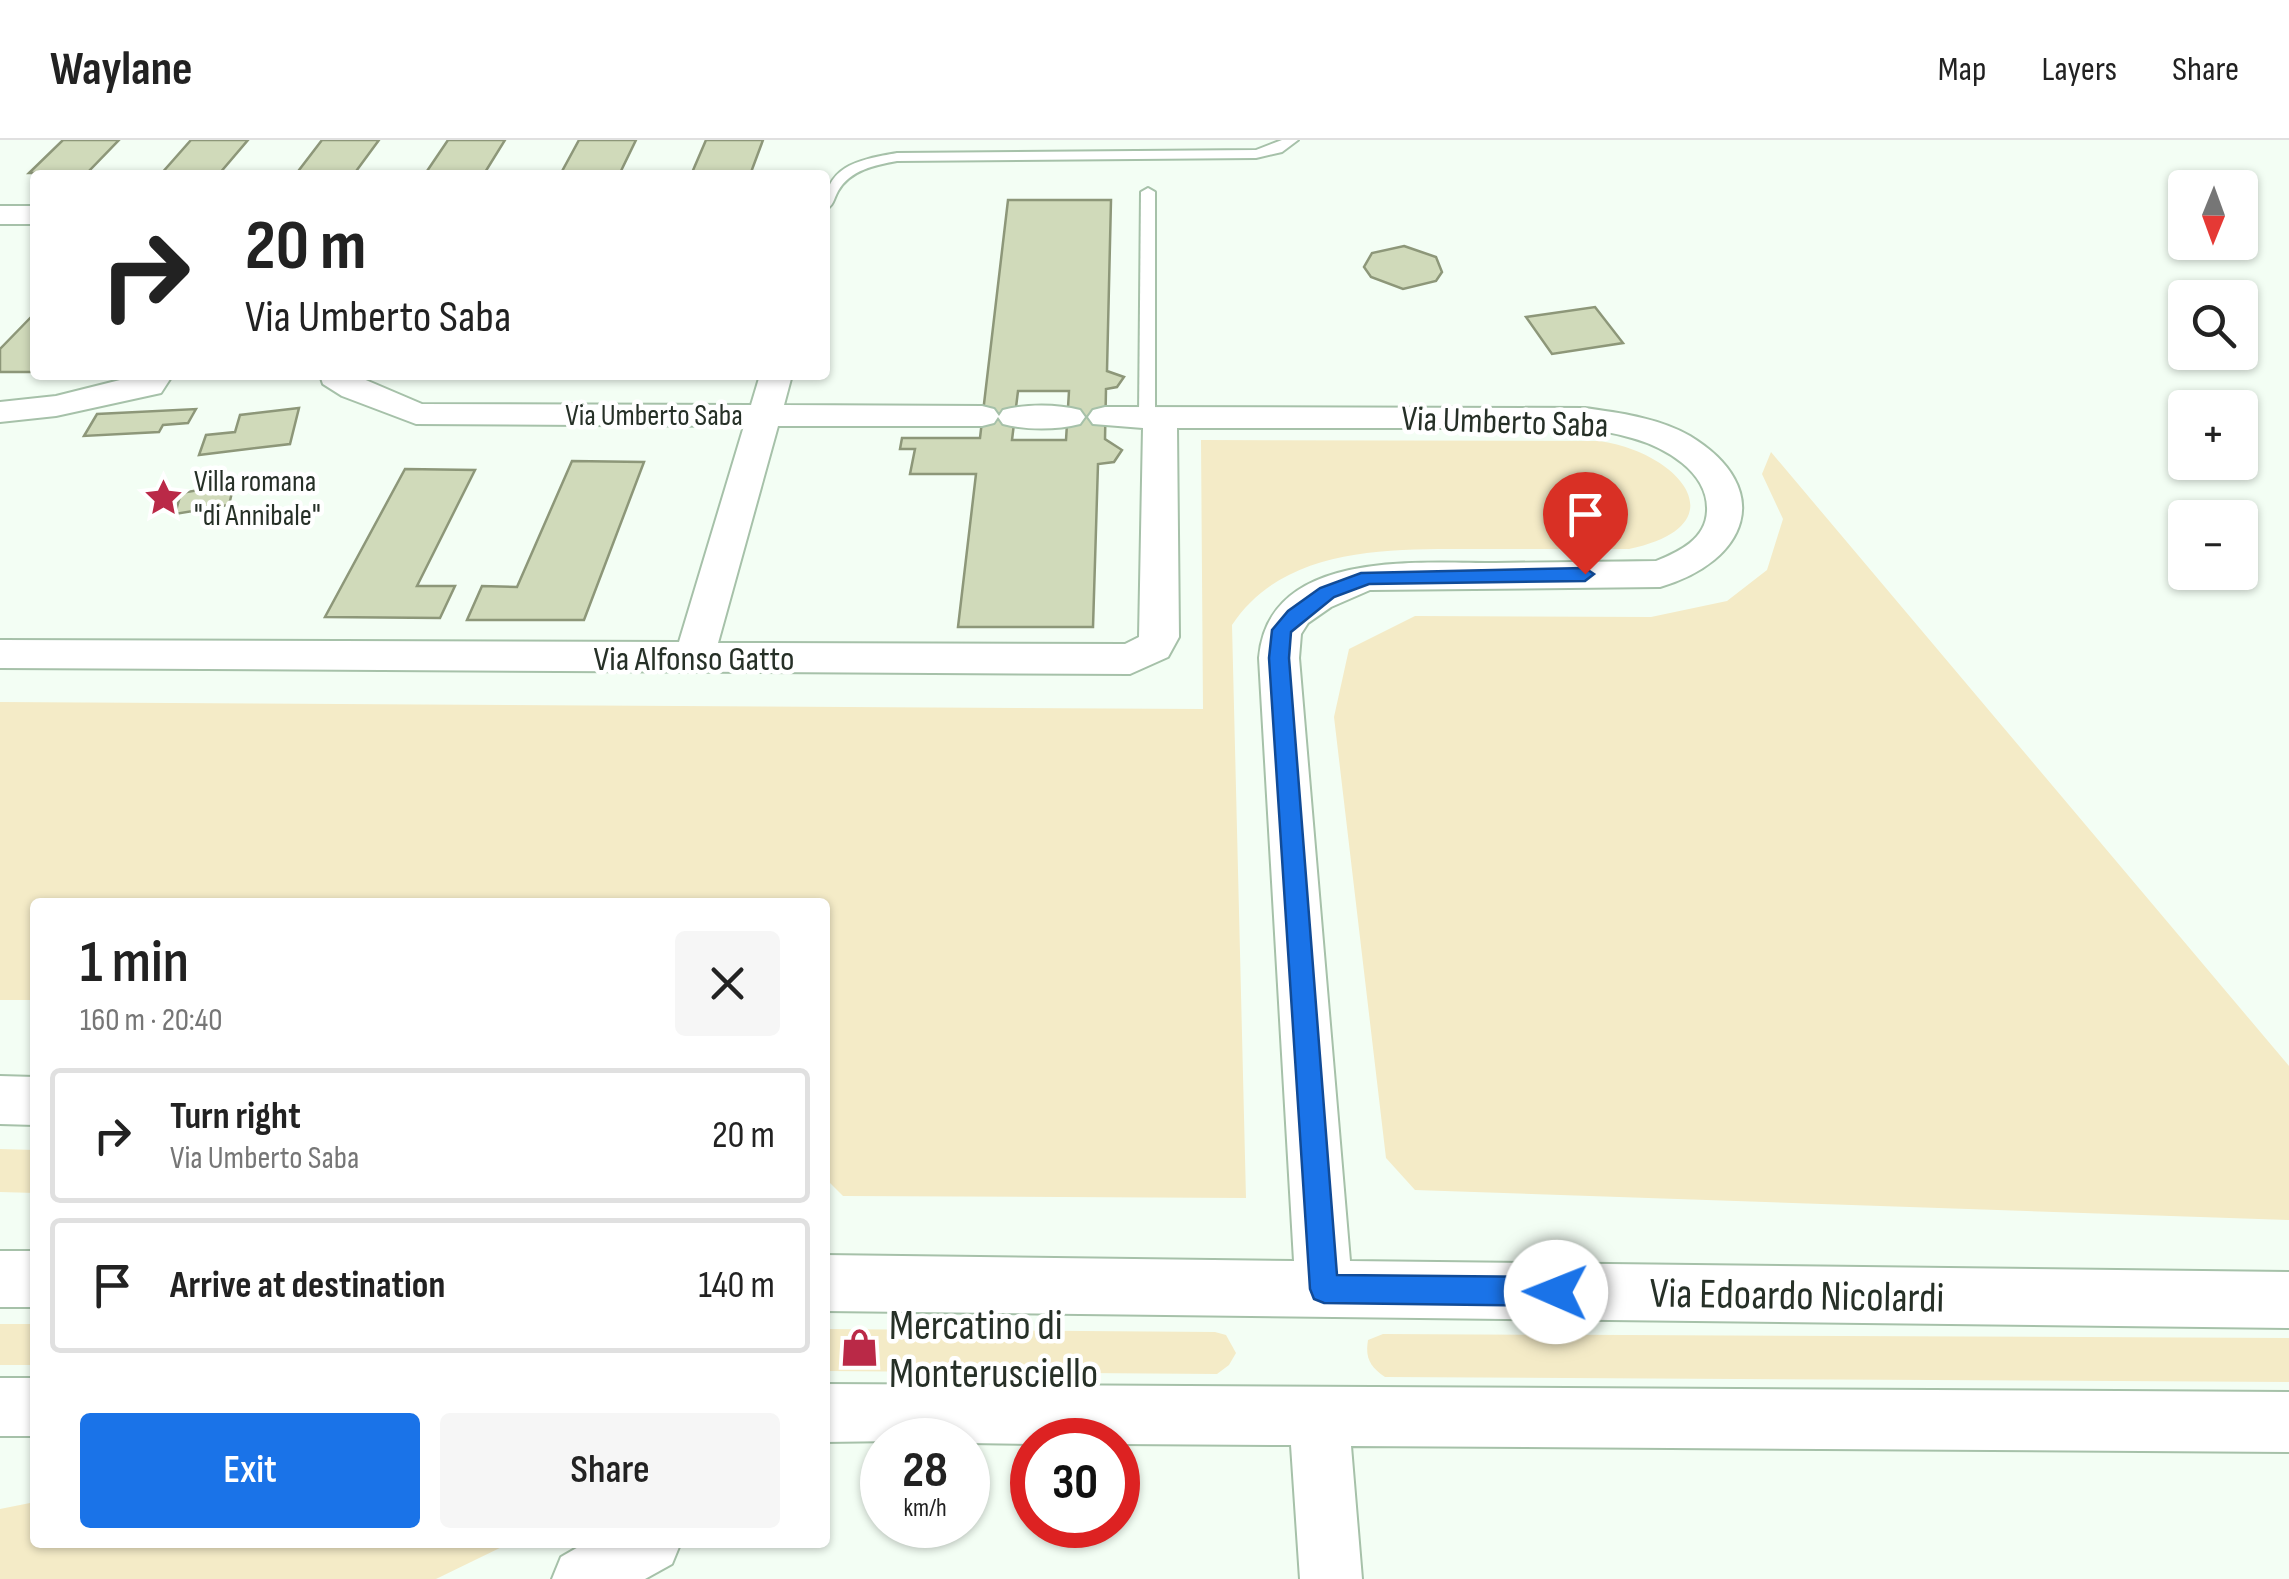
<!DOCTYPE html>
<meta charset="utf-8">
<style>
body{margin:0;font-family:"Sofia Sans Condensed",sans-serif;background:#f6f6f6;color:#222;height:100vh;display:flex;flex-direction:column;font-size:38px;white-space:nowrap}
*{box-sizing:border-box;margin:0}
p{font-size:32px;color:#767676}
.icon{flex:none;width:55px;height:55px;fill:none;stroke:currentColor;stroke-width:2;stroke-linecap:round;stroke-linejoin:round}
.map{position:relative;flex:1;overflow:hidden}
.side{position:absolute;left:30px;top:758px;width:800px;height:650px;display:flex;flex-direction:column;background:#fff;border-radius:10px;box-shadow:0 2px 8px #0004}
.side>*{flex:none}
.guide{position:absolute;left:30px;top:30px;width:800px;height:210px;border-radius:10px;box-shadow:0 2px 8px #0004;background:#fff;color:#222;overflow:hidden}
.needle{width:65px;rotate:181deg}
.fabs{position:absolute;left:2168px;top:30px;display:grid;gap:20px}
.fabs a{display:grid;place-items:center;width:90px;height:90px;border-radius:10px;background:#fff;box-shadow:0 2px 8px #0004;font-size:50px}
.speed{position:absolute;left:860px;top:1278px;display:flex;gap:20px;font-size:50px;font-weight:700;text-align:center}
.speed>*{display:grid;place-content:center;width:130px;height:130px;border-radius:50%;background:#fff;box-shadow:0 2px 8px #0004;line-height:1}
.speed small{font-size:25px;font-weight:400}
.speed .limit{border:15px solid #d22;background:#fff;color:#111}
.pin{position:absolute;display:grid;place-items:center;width:85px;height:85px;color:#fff;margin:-102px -42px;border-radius:50% 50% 50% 0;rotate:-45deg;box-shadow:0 0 10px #0007}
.pin .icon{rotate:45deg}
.me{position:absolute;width:110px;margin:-55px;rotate:271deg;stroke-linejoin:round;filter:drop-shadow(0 0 8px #0008)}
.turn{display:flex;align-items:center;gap:35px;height:210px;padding:0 50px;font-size:45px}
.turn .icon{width:130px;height:130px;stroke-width:2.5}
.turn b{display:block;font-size:70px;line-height:85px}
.round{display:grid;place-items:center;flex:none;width:105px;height:105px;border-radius:10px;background:#f6f6f6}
.head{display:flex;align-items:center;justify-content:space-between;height:170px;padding:0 50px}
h1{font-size:60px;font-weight:600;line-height:75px}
.cta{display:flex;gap:20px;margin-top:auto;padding:20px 50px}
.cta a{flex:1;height:115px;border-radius:10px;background:#1a73e8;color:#fff;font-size:40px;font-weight:600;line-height:115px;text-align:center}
.cta a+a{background:#f6f6f6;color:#222}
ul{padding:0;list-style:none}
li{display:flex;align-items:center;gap:30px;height:135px;margin:0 20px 15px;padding:0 30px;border:5px solid #e0e0e0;border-radius:10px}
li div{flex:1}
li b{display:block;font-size:38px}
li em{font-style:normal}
header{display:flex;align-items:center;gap:60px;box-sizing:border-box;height:140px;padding:0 50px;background:#fff;border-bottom:2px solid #e0e0e0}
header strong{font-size:48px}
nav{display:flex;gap:55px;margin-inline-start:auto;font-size:35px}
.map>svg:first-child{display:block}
</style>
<header>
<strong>Waylane</strong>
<nav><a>Map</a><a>Layers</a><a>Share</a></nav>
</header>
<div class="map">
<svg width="2289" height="1439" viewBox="0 0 2289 1439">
<rect width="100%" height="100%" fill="#f3fef4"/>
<g fill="#f4ebc7">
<path d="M1201 300 1599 301C1679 312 1742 385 1629 409 1581 409 1532 409 1484 409 1397 409 1286 403 1232 485L1246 1058 843 1056 825 1038V762H35V860H0V562L1203 569Z"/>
<path d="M1771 312 2289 926V1080L1415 1050 1386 1018 1334 577 1349 509 1415 476 1651 477 1727 461 1767 430 1783 379 1762 334Z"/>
<path d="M0 1009 35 1010V1053L0 1052Z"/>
<rect x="0" y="1184" width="35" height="41"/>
<path d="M825 1189 1215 1192 1226 1195 1236 1213 1229 1225 1217 1234 825 1231Z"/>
<path d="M1383 1194 2289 1198V1242L1385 1237C1370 1227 1365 1218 1368 1200Z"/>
<path d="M35 1362V1402L510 1403 436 1439H0V1369Z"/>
</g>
<g fill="#d0daba" stroke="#8d9779" stroke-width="2.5" fill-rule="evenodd">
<path d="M63 0H119L87 33H29Z"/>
<path d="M191 0H248L219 34H161Z"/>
<path d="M322 0H379L354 34H296Z"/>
<path d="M448 0H505L484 34H425Z"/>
<path d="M579 0H636L619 35H560Z"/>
<path d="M706 0H763L750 35H691Z"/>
<path d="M1008 60H1111L1107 231 1124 237 1117 247 1106 249 1105 299 1122 310 1114 322 1098 324 1093 487H958L976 334H910L915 309H900L902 298H980ZM1018 251H1069L1066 300H1012Z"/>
<path d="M1404 106 1436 117 1442 132 1436 141 1403 149 1371 137 1364 127 1372 113Z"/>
<path d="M1595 167 1623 203 1552 214 1526 177Z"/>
<path d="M35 173V232H0V209Z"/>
<path d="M299 268 290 304 199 315 206 295 235 292 240 275Z"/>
<path d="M196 269 188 283 163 285 159 292 84 296 97 274Z"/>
<path d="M572 321 644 322 584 480H467L482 446 517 447Z"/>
<path d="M405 329 475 330 417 446H455L440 478 325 477Z"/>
<path d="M234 344 229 365 175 374 181 353Z"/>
</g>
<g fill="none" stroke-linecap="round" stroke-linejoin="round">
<defs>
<g id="lane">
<path d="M1282 0H1298L1282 12 1256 18 897 21C875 25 850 30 838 51 833 60 834 65 825 70 825 25 859 20 897 13L1256 10Z"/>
<path d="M1148 48 1155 52V277L1147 282 1139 277 1141 52Z"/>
</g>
<g id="street">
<rect x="0" y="66" width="35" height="18"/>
<path d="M140 235 172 236 161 253 56 276 0 282V262L56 256Z"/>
<path d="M320 235H354L422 264 751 265 760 235H792L784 265 982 266 994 269 999 276 1003 270C1026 264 1057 264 1080 270L1085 277 1080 284C1057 290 1026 290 1003 284L998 277 994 283 982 286H778L718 503 1125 504 1139 497 1143 288 1093 284 1088 277 1093 270 1105 267 1585 268C1620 273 1659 278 1690 296 1777 349 1747 422 1660 447L1370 450 1331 467 1308 483 1301 494 1299 518 1350 1121 2289 1132V1188L825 1171V1115L1294 1121 1259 518C1268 409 1417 423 1495 423 1549 422 1603 422 1656 421 1679 412 1706 399 1707 371 1709 332 1665 307 1632 298 1579 282 1520 288 1466 288 1369 288 1273 288 1177 288L1179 497 1168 517 1130 534 0 528V500L679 502 744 286 416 284 342 256 323 244Z"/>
<path d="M0 936 35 937V985L0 984Z"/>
<rect x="0" y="1111" width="35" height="56"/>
<rect x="0" y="1238" width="35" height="58"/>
<path d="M825 1244 2289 1252V1312L1351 1306 1362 1439H1300L1291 1305 1118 1304V1300H1032V1304L968 1303V1300L825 1302Z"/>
<path d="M587 1402H681L672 1424 645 1439H552L561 1417Z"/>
</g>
</defs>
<use href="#lane" stroke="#a6c1a9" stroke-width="4"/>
<use href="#street" stroke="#a6c1a9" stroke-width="4"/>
<use href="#lane" fill="#fff" fill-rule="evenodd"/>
<use href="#street" fill="#fff" fill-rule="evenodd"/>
</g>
<path fill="#1a73e8" stroke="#114b97" stroke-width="2.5" d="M1585 428 1594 434 1585 441 1369 444 1334 457 1291 492 1289 518 1337 1135 1556 1137 1566 1142 1570 1152 1566 1161 1556 1166 1324 1163 1314 1159 1310 1149 1269 518 1272 490 1288 471 1320 448 1361 433Z"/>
<defs>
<symbol id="sight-bare" viewBox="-9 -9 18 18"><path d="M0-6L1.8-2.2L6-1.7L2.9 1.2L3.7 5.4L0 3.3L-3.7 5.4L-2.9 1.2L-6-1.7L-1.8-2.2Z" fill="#ba2947" stroke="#fff" stroke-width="2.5" paint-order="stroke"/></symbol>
<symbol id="shop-bare" viewBox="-9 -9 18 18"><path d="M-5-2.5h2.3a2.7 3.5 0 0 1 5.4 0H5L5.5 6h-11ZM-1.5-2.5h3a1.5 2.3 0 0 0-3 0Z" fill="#ba2947" stroke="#fff" stroke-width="2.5" paint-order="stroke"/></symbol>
</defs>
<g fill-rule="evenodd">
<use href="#sight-bare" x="136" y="330" width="55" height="55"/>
<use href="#shop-bare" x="832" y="1180" width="55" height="55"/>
</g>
<g text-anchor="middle" stroke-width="9" stroke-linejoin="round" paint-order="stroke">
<g font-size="30" fill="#263027" stroke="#fff">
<text x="654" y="285">Via Umberto Saba</text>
</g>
<g font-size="30" fill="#263027" stroke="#fff" text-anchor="start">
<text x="194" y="351">Villa romana<tspan x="194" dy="34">"di Annibale"</tspan></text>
</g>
<g font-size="35" fill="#263027" stroke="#fff">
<text transform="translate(1505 281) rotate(2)" y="12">Via Umberto Saba</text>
<text x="694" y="530">Via Alfonso Gatto</text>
</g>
<g font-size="42" fill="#263027" stroke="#fff">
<text transform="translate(1797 1154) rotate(1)" y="15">Via Edoardo Nicolardi</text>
</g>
<g font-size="42" fill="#263027" stroke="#fff" text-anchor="start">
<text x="889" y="1199">Mercatino di<tspan x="889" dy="48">Monterusciello</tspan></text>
</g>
</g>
</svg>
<div class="fabs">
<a><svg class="needle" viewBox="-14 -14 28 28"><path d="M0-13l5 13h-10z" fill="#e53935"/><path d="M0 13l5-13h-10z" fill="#767676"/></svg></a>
<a><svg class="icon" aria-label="search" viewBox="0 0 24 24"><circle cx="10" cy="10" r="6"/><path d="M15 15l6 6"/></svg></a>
<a>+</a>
<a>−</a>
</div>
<div class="speed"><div>28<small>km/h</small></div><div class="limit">30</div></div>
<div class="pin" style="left:1585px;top:434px;background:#d93025"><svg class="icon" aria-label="arrive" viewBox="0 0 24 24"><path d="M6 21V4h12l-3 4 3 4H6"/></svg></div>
<svg class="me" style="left:1556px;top:1152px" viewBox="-20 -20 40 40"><circle r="19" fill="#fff"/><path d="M0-13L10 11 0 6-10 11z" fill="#1a73e8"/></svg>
<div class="guide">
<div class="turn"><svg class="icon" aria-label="right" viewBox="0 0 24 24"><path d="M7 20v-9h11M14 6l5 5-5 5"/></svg><div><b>20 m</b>Via Umberto Saba</div></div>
</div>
<section class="side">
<div class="head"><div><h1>1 min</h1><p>160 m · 20:40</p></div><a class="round"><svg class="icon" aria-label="close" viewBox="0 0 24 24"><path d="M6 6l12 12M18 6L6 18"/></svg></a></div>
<ul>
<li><svg class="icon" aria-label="right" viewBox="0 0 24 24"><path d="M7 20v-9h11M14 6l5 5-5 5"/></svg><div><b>Turn right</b><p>Via Umberto Saba</p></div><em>20 m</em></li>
<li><svg class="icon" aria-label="arrive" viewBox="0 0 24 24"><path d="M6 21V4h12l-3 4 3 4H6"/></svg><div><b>Arrive at destination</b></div><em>140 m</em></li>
</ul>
<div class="cta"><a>Exit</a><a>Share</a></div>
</section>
</div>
